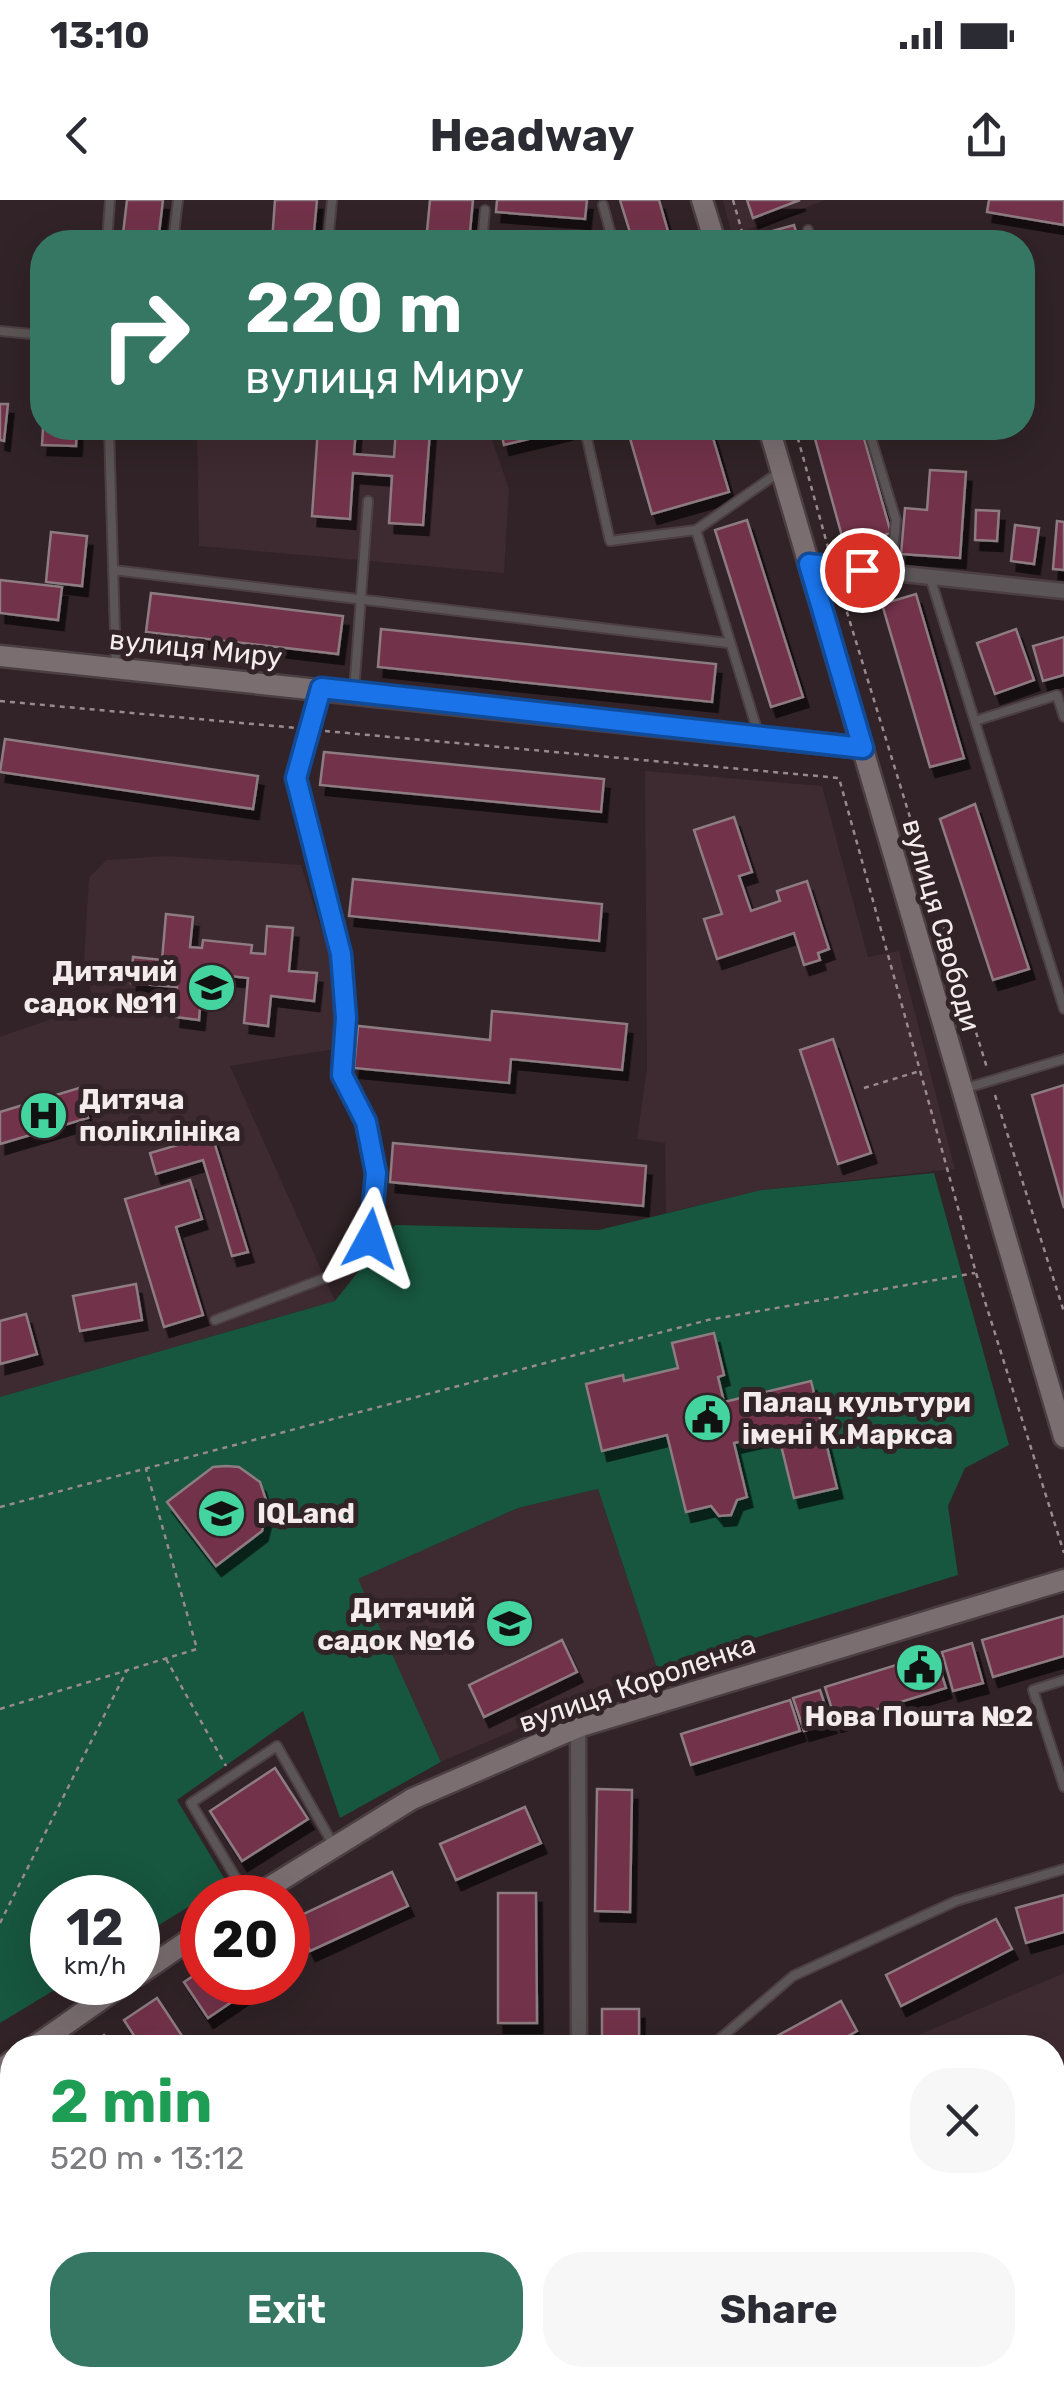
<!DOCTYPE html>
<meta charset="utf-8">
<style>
body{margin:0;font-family:Rubik,sans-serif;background:#f7f7f7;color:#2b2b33;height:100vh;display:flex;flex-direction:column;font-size:38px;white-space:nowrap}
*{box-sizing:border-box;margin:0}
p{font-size:32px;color:#7c7c81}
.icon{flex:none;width:55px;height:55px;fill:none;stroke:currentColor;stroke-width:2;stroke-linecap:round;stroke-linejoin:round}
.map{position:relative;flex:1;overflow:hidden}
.sheet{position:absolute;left:0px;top:1835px;width:1065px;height:352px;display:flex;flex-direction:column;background:#fff;border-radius:40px 40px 0 0;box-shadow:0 10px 40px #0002}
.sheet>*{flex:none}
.top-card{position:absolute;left:30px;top:30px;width:1005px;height:210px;border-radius:40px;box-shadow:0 10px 40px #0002;background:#367764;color:#fff;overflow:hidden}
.speed{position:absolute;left:30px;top:1675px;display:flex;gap:20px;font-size:50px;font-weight:700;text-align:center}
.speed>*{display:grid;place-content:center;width:130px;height:130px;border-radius:50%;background:#fff;box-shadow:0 10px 40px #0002;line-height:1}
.speed small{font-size:25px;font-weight:400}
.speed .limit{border:15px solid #d22;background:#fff;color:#111}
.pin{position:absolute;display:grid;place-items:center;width:85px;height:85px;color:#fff;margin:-42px;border:5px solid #fff;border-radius:50%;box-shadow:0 2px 10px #0007}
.me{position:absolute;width:110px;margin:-55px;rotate:5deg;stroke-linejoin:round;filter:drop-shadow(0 0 8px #0008)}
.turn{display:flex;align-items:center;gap:35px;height:210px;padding:0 50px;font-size:45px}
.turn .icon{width:130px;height:130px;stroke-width:2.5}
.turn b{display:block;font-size:70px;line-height:85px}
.round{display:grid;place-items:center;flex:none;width:105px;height:105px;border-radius:40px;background:#f7f7f7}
.head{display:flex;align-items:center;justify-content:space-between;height:170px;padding:0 50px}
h1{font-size:60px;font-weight:700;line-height:75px;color:#1e9e55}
.button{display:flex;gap:20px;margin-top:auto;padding:20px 50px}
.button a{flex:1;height:115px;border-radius:40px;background:#367764;color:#fff;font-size:40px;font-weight:700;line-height:115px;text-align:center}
.button a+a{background:#f7f7f7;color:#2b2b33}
.status{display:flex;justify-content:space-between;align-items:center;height:70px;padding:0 50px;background:#fff;direction:ltr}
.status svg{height:28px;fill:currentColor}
header{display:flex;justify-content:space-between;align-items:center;height:130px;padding:0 50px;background:#fff;font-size:45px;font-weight:700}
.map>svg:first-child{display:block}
</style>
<div class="status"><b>13:10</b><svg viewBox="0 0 49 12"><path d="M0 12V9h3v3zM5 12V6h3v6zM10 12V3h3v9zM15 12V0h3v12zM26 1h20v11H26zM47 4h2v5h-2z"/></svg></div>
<header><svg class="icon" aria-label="back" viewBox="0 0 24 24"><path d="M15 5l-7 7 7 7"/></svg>Headway<svg class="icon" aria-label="share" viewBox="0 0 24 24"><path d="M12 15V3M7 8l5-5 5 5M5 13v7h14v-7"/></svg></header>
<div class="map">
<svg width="1064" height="2187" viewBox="0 0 1064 2187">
<defs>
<filter id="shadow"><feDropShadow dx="5.5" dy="10" stdDeviation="0" flood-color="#0009"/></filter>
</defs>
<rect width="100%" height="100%" fill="#312327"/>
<g fill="#3e2a31">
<path d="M723 0H825L732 36Z"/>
<path d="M197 228H488L509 289 504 373 199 346Z"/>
<path d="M645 571 822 586 868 757 899 751 955 969 761 990 666 1013 665 943 637 939 647 868Z"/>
<path d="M166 656 301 665 334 769 335 849 230 866 335 1101 0 1197V837L94 804 84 761 89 678 106 660Z"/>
<path d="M598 1289 657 1468 441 1562 357 1379 518 1308Z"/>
<path d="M1064 1773V1936H1053L1052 1848H888Z"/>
</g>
<g fill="#17563f">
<path d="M934 973 1009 1245 965 1268 948 1306 958 1375 657 1468 598 1289 518 1308 358 1379 441 1562 340 1618 303 1511 177 1600 227 1683 138 1738V1698H52V1782L66 1783 0 1823V1197L335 1101 395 1025 599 1030 761 990Z"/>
<path d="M1053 1930 1064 1931V2187H623L618 2175H1052Z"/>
</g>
<g fill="#72314a" stroke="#8d7c81" stroke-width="2.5" filter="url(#shadow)">
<path d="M127 0H163L158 42H122Z"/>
<path d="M275 0H317L313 42H272Z"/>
<path d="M430 0H473L469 42H426Z"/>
<path d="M497 0H587L585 19 496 12Z"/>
<path d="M620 0H659L671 42H633Z"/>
<path d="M747 0H800L753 18Z"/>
<path d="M989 0H1064V25L987 12Z"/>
<path d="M794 25 799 42H764L761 34Z"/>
<path d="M0 204H8L4 241 0 240Z"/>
<path d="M43 228H77L76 246 42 245Z"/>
<path d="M318 228H356L354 254 394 257 396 228 430 231 423 325 389 323 392 276 353 273 350 319 312 316Z"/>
<path d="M500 228H565L566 230 504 245Z"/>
<path d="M627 228H710L729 292 652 314Z"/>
<path d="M812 228H861L891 333 845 347Z"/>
<path d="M930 270 966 272 960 358 901 354 905 308 927 310Z"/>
<path d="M976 310 999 311 997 341 975 340Z"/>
<path d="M747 320 803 497 771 507 715 330Z"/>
<path d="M1057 321 1064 322V370L1053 369Z"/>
<path d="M1015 325 1039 328 1034 364 1011 361Z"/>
<path d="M51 332 87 336 82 386 46 382Z"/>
<path d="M0 380 62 387 58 420 0 413Z"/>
<path d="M151 393 343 416 338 454 146 432Z"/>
<path d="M916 394 964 558 930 567 882 404Z"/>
<path d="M381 429 716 464 712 502 378 467Z"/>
<path d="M1016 429 1034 480 995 494 977 443Z"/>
<path d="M1064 437V475L1043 481 1033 446Z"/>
<path d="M5 539 258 576 253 609 0 572Z"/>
<path d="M324 552 604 579 601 612 320 585Z"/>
<path d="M975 604 1029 769 993 780 940 619Z"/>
<path d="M734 617 752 672 739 676 751 711 780 701 777 691 807 681 829 749 818 753 820 760 804 765 794 733 717 759 704 719 722 714 694 630Z"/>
<path d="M353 679 602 704 599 741 349 716Z"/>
<path d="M166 714 193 717 190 747 202 748 203 740 252 745 251 753 265 754 267 726 293 728 289 771 317 773 314 801 271 796 268 826 244 823 248 778 203 773 199 820 175 817 177 787 131 783 133 757 162 760Z"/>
<path d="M492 811 627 824 622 870 511 859 509 883 354 868 358 826 490 840Z"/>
<path d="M833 839 871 953 838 964 800 850Z"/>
<path d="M1064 885V1008L1032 895Z"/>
<path d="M79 888 88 918 0 944V912Z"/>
<path d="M212 935 248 1052 232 1056 203 960 156 974 150 953Z"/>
<path d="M393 943 646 966 643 1006 390 982Z"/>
<path d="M190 980 202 1019 176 1027 203 1115 164 1127 125 999Z"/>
<path d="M136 1084 142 1120 80 1131 73 1096Z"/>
<path d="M26 1114 37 1154 0 1164V1121Z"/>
<path d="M714 1133 724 1175 718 1177 724 1202 811 1181 837 1288 794 1298 778 1233 734 1243 747 1297 737 1300 731 1315 719 1316 711 1306 686 1312 667 1235 602 1251 586 1184 623 1175 624 1181 678 1168 672 1143Z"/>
<path d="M226 1266 239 1267 260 1282 268 1306 262 1331 216 1366 167 1302 213 1267Z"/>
<path d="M1064 1416V1456L993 1477 982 1440Z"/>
<path d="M562 1440 577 1472 484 1517 469 1485Z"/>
<path d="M972 1443 983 1483 953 1491 942 1452Z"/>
<path d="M935 1453 946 1488 836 1522 825 1487Z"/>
<path d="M820 1490 831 1523 804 1531 793 1498Z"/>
<path d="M790 1500 800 1531 691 1565 681 1534Z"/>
<path d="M275 1568 308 1619 242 1661 210 1611Z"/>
<path d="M597 1589 632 1590 630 1712 595 1711Z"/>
<path d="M525 1607 541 1643 456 1680 440 1644Z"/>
<path d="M392 1672 408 1706 310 1751 295 1718Z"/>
<path d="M498 1693H536L537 1823H498Z"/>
<path d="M1064 1695V1732L1026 1743 1016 1708Z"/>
<path d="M996 1719 1012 1749 901 1806 886 1775Z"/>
<path d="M202 1770V1782H261L208 1818 184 1782Z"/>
<path d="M157 1798 190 1848H142L124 1820Z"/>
<path d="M841 1801 857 1831 826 1848H755Z"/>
<rect x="602" y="1809" width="37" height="39"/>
<path d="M104 1835 112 1848H87Z"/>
<path d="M12 1898V1930L0 1912Z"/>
<path d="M0 2131 12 2143V2175H46L58 2187H13L0 2175Z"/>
<path d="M196 2175H253L270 2187H213Z"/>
<path d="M485 2175H535L534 2187H484Z"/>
</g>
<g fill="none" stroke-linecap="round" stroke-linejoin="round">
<defs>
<g id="service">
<path d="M603 5 613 42"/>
<path d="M808 30 811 42"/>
<path d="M107 42 110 0"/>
<path d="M173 42 178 0"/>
<path d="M328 42 332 1"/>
<path d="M482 42 485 10"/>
<path d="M0 131 42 135"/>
<path d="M109 228 116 468"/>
<path d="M868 228 896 320 891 373"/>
<path d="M585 230 610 341 696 330 778 273"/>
<path d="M696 330 759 536"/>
<path d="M113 370 728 443"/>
<path d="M930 377 1064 809"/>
<path d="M354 492 368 301"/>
<path d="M975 521 1057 495 1064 517"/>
<path d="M963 889 1064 859"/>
<path d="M215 1120 346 1070 370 1039 376 973 366 922 342 875 346 818 341 754 296 578 320 493"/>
<path d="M1064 1480 1033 1490 1064 1587"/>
<path d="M248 1698 191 1603 277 1546 334 1646"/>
<path d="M709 1848 793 1776 956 1701 1064 1669"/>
<path d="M316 2175 334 2187"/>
</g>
<g id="minor">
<path d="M809 364 1064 391"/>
<path d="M578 1527 579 1848"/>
<path d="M0 2038 12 2059"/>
<path d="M0 2080 12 2068"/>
<path d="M121 2175 133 2187"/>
<path d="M573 2175 578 2187"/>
<path d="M393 2187 399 2175"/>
</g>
<g id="secondary">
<path d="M702 0 715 42"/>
<path d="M769 228 1064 1237"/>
<path d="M0 456 863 548"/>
<path d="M252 1698 412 1599 578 1527 1064 1380"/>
<path d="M138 1775 202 1731"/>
<path d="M32 1848 126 1782"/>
<path d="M0 1870 12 1861"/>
</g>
</defs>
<use href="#service" stroke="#4c3f43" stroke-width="12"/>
<use href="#minor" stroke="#4c3f43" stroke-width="19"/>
<use href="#secondary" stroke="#4c3f43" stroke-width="25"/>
<g stroke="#978b8e" stroke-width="2.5" stroke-dasharray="5 5" stroke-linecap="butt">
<path d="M733 0 745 42"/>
<path d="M795 228 829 351"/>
<path d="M838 383 987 868"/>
<path d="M0 501 297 528"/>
<path d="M325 531 839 578 976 1073 1064 1353"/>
<path d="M864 888 920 871"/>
<path d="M995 895 1064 1112"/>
<path d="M0 1307 708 1120 975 1073"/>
<path d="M166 1459 226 1566"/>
<path d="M0 1509 197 1449 146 1269"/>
<path d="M0 1723 127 1470"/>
</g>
<use href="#service" stroke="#5c5557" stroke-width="8"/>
<use href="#minor" stroke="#5c5557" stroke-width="14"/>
<use href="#secondary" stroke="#7a6e71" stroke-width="20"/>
</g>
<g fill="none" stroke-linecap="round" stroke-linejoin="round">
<defs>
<path id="route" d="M370 1039 376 973 366 922 342 875 346 818 341 754 296 578 321 488 863 548 809 364 862 370"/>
</defs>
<use href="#route" stroke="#114b97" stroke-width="25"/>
<use href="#route" stroke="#1a73e8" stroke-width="18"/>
</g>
<defs>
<symbol id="school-disc" viewBox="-11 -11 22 22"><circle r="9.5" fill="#43d4a0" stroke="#312327"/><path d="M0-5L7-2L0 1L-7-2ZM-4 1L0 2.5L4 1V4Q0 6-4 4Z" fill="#111"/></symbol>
<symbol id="hospital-disc" viewBox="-11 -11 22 22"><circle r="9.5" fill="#43d4a0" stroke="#312327"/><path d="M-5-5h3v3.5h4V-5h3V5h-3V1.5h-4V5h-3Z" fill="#111"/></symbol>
<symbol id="civic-disc" viewBox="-11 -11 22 22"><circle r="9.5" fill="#43d4a0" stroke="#312327"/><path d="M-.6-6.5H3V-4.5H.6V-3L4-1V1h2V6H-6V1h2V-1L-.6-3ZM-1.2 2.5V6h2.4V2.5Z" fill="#111"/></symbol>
</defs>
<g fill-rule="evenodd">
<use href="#school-disc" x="184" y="760" width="55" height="55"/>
<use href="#hospital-disc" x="16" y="888" width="55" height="55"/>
<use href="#civic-disc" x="680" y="1190" width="55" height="55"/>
<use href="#school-disc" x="194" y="1286" width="55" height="55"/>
<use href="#school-disc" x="482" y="1396" width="55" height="55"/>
<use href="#civic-disc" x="892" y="1440" width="55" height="55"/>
</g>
<g text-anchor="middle" stroke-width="10" stroke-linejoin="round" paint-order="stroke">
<g font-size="28" fill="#f4ebed" stroke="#312327">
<text transform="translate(196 448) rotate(6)" y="10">вулиця Миру</text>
<text transform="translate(942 725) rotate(74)" y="10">вулиця Свободи</text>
<text transform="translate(637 1483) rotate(-19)" y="10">вулиця Короленка</text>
</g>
<g font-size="28" font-weight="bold" fill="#f4ebed" stroke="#312327" text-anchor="start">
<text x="177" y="781" text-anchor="end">Дитячий<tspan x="177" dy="32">садок №11</tspan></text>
<text x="79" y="909">Дитяча<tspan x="79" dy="32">поліклініка</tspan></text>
<text x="742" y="1212">Палац культури<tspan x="742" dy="32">імені К.Маркса</tspan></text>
<text x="257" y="1323">IQLand</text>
<text x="475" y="1418" text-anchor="end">Дитячий<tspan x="475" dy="32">садок №16</tspan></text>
<text x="919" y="1526" text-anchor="middle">Нова Пошта №2</text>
</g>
</g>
</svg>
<div class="speed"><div>12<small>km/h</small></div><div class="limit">20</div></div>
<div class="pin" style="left:862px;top:370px;background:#d93025"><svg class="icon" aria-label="arrive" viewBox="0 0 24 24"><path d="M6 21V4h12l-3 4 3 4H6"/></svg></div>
<svg class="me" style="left:370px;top:1039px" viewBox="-20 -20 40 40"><path d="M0-17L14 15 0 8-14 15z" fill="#1a73e8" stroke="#fff" stroke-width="4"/></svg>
<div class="top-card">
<div class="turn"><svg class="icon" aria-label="right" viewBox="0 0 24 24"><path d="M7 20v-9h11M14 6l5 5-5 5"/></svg><div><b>220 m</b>вулиця Миру</div></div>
</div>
<section class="sheet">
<div class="head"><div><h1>2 min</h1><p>520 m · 13:12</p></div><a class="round"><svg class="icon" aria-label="close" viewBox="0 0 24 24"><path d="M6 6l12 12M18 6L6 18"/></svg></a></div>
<div class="button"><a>Exit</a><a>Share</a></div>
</section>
</div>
